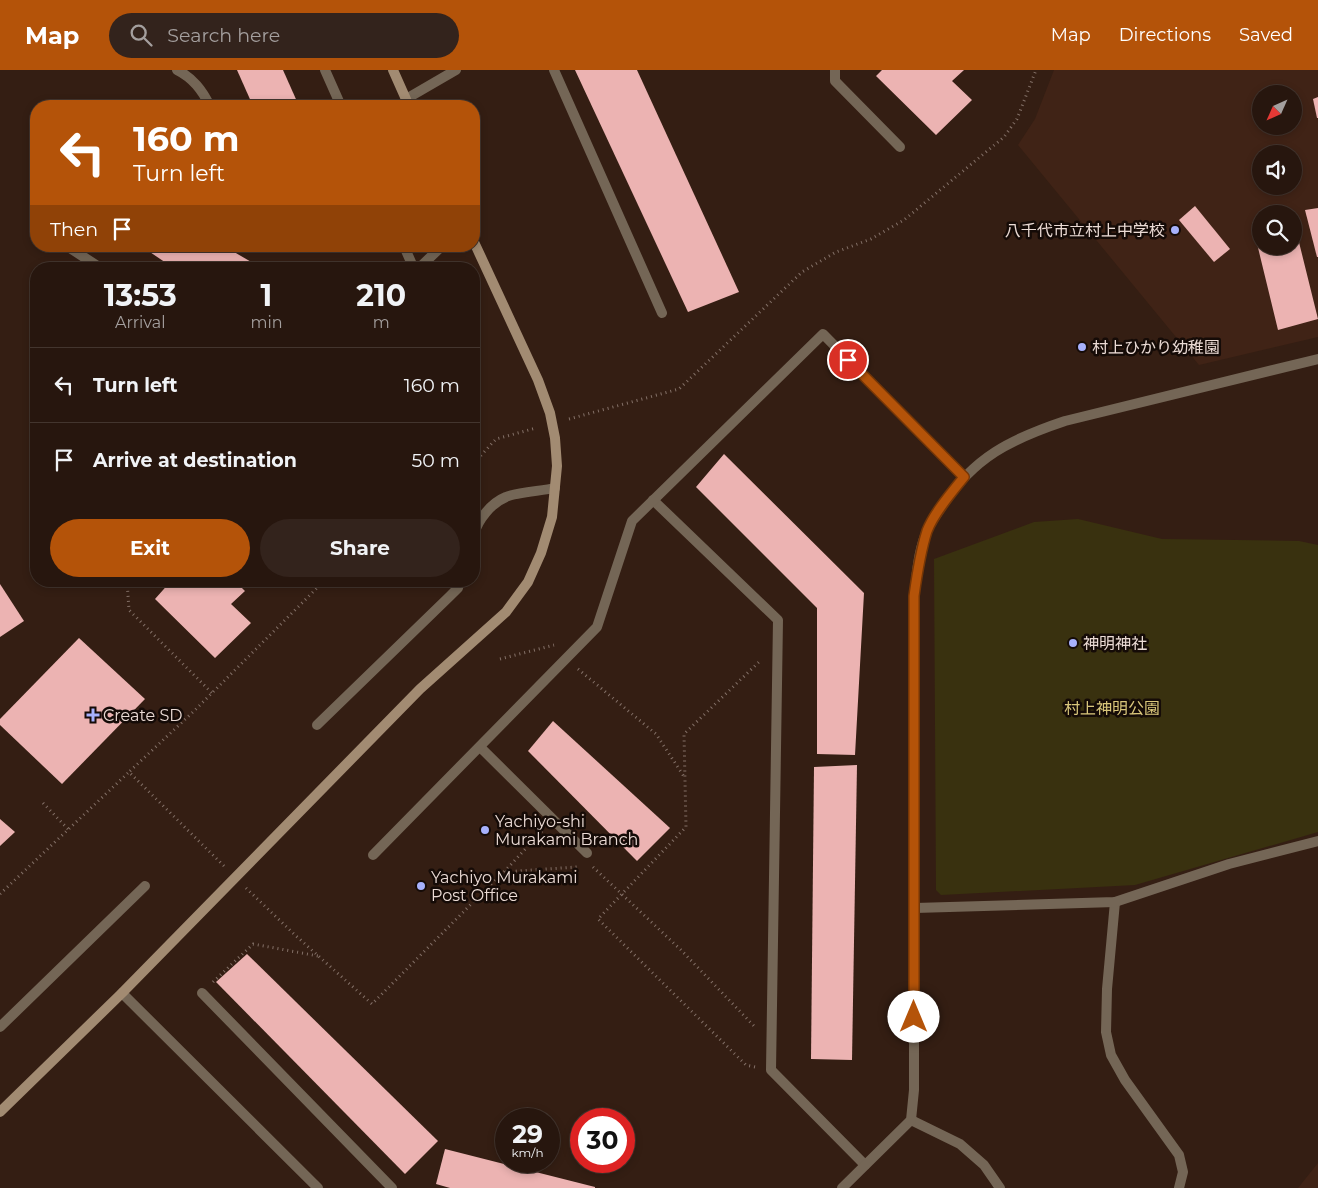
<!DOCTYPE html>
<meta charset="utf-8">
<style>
body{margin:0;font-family:Montserrat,"Noto Sans JP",sans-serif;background:#33231c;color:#f1f3f6;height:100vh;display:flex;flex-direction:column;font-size:19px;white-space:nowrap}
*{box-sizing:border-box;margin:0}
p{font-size:16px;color:#a49f9e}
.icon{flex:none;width:28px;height:28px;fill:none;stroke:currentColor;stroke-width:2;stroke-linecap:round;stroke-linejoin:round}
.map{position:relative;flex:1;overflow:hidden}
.side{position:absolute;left:30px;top:192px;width:450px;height:325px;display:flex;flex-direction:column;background:#27160e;border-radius:20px;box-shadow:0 2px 8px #0003,0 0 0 1px #43352e}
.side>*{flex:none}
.hud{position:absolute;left:30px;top:30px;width:450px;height:152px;border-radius:20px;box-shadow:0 2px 8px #0003,0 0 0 1px #43352e;background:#b45309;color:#fff;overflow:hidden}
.needle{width:32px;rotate:225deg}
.tools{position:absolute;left:1252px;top:15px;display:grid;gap:10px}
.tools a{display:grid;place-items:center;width:50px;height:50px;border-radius:50%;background:#27160e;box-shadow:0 2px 8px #0003,0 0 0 1px #43352e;font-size:25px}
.speed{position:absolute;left:495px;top:1038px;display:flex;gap:10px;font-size:25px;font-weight:700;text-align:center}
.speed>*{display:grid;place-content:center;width:65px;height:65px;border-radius:50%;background:#27160e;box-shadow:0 2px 8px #0003,0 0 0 1px #43352e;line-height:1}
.speed small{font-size:12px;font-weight:400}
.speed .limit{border:8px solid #d22;background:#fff;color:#111}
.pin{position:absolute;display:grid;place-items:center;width:42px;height:42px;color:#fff;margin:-21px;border:2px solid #fff;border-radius:50%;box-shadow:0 1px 5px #0007}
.me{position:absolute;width:55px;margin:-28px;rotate:0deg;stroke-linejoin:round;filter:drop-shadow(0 0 4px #0008)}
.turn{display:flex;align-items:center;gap:18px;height:105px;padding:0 20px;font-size:22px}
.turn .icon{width:65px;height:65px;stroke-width:2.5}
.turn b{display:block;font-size:35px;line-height:42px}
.then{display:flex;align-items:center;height:48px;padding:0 20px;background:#0003;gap:10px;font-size:19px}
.eta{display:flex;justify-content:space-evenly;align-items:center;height:85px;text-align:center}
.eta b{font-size:30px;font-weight:700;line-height:35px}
.primary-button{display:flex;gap:10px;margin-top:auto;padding:10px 20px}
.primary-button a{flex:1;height:58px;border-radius:30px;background:#b45309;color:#fff;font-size:20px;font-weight:700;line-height:58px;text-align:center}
.primary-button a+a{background:#33231c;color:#f1f3f6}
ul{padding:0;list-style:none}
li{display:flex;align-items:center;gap:15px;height:75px;padding:0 20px;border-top:1px solid #43352e}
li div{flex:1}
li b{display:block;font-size:19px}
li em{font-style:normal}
header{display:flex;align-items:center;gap:30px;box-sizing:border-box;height:70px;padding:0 25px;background:#b45309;color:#fff}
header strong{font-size:24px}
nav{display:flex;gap:28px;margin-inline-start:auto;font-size:18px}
.search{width:350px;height:45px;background:#33231c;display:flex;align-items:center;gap:12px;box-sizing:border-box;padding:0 18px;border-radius:28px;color:#a49f9e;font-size:19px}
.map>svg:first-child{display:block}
</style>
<header>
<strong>Map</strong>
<div class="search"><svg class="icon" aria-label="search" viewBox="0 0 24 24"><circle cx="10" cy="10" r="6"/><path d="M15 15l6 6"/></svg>Search here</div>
<nav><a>Map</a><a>Directions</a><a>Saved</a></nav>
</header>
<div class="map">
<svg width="1318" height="1118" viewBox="0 0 1318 1118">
<rect width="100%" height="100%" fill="#341e13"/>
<g fill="#402316" fill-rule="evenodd">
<path d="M1054 0H1318V267L1199 295 1018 75 1035 49ZM1261 24H1294V56H1261ZM1261 84H1294V116H1261ZM1261 144H1294V176H1261Z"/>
<path d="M1318 1093V1118H1298Z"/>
</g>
<path fill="#39310f" d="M1078 449 1162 469 1299 471 1318 475V762L1135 815 941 825 936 820 934 489 1034 452Z"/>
<g fill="#ecb3b2">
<path d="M237 0H283L299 36H253Z"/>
<path d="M575 0H637L739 222 688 242Z"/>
<path d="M882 0H964L952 11 972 30 936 65 876 6Z"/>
<path d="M1318 27V48H1317L1313 29Z"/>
<path d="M1195 136 1230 179 1214 192 1179 150Z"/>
<path d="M1318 138V187H1317L1305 140Z"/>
<path d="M1261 151V176H1294V152L1318 249 1278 260 1252 153Z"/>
<path d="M141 176H224L263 199H175Z"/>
<path d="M724 384 864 523 855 685 817 684V538L696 417Z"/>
<path d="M171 511H235L245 521 231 534 251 553 215 588 155 529Z"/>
<path d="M0 514 24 551 0 567Z"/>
<path d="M79 568 145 629 62 714 0 655V649Z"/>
<path d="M553 651 670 758 637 791 528 681Z"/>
<path d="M857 695 852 990 811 989 814 697Z"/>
<path d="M0 749 15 762 0 776Z"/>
<path d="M247 884 438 1071 405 1104 216 912Z"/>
<path d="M445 1079 595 1117V1118H450L436 1114Z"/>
</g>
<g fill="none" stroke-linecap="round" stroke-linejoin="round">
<g stroke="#847168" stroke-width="3" stroke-dasharray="1 4" stroke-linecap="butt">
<path d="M569 349 679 319 802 202 836 182 871 169 904 150 1004 67 1017 49 1036 0"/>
<path d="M474 393 496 369 536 358"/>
<path d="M127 511 129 540 212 623"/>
<path d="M500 589 554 575"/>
<path d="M578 599 656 664 685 708"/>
<path d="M43 733 68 759"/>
<path d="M224 796 129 702 194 641 324 511"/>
<path d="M593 797 681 880 754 956"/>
<path d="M504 802 542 761"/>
<path d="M246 818 295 865 372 934 503 802 577 797"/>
<path d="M0 824 129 702"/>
<path d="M213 912 253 874 318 886"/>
<path d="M755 997 746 995 598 849 686 757 684 664 761 590"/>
</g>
<g stroke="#746656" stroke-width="10">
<path d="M177 0C193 8 202 20 210 36"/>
<path d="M554 0 662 243"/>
<path d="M835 0V11L900 77"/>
<path d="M70 178 102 199"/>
<path d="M418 199 442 176"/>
<path d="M653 430 778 550 771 1000 865 1095"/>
<path d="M480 677 587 783"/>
<path d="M202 923 392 1118"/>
<path d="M0 957 145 816"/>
</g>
<g stroke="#746656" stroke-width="10">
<path d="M325 0 341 36"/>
<path d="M406 29 456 0"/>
<path d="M404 176 414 199"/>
<path d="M474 464C478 450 491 433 506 427 517 422 542 421 555 418"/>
<path d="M317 655 450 526 458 518 460 511"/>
<path d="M373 785 597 557 632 451 823 264 964 407"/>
<path d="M1115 832 1107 919 1106 962 1111 985 1125 1010 1179 1085 1183 1102 1179 1118"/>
<path d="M915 838 1115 832 1229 794 1318 771"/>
<path d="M122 923 318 1118"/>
<path d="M911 1050 960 1074 984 1095 1000 1118"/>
<path d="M842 1118 911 1050 914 1020V526C917 504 918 479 928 459 932 451 937 444 942 436 974 387 1011 369 1065 351L1318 289"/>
</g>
<g stroke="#a28b72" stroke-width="10">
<path d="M393 0 409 36"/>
<path d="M0 1042 122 923 420 619 506 542 528 512 541 483 552 447 557 396 555 368 550 343 538 310 474 172"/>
</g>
</g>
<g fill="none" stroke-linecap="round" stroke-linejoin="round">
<defs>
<path id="route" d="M848 290 964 407C952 422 934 443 927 461 920 483 917 504 914 526V947"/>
</defs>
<use href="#route" stroke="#753606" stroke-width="12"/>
<use href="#route" stroke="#b45309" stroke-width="9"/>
</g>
<g fill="#a7b1fc" stroke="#150b07" stroke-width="2">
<circle cx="1175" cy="160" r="5"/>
<circle cx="1082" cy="277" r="5"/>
<circle cx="1073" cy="573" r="5"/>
<path d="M90.5 637.5h5v5h5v5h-5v5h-5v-5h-5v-5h5z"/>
<circle cx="485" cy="760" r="5"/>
<circle cx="421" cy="816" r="5"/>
</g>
<g text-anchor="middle" stroke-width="5" stroke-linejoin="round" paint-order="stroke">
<g font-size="16" fill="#ebdbd5" stroke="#150b07" text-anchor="start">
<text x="1165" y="166" text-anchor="end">八千代市立村上中学校</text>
<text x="1092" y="283">村上ひかり幼稚園</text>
<text x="1083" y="579">神明神社</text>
<text x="103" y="651">Create SD</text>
<text x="495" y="757">Yachiyo-shi<tspan x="495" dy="18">Murakami Branch</tspan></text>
<text x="431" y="813">Yachiyo Murakami<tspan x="431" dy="18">Post Office</tspan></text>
</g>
<g font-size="16" fill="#d9c67b" stroke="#150b07">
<text x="1112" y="644">村上神明公園</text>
</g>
</g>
</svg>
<div class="tools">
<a><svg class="needle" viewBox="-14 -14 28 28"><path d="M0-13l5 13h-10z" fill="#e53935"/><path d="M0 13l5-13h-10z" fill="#a49f9e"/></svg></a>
<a><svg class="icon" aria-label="sound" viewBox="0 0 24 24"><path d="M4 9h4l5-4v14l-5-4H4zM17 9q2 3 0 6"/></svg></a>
<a><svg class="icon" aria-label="search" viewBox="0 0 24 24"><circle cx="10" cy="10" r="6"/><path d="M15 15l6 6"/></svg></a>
</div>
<div class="speed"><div>29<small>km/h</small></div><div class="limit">30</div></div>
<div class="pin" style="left:848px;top:290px;background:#d93025"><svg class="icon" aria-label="arrive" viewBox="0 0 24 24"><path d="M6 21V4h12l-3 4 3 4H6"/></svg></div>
<svg class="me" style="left:914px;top:947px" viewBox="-20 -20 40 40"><circle r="19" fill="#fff"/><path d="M0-13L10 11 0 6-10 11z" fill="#b45309"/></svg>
<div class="hud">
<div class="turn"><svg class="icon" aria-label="left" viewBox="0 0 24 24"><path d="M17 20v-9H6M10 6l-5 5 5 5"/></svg><div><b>160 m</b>Turn left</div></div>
<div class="then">Then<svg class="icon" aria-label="arrive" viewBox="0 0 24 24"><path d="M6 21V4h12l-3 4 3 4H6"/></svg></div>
</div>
<section class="side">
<div class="eta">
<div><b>13:53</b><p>Arrival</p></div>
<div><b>1</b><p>min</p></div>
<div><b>210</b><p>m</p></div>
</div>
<ul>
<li><svg class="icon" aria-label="left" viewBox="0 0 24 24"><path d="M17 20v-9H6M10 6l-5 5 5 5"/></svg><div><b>Turn left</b></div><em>160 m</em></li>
<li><svg class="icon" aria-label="arrive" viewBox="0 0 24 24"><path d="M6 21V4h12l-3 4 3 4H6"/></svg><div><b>Arrive at destination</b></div><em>50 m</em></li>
</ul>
<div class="primary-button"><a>Exit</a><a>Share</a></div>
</section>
</div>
